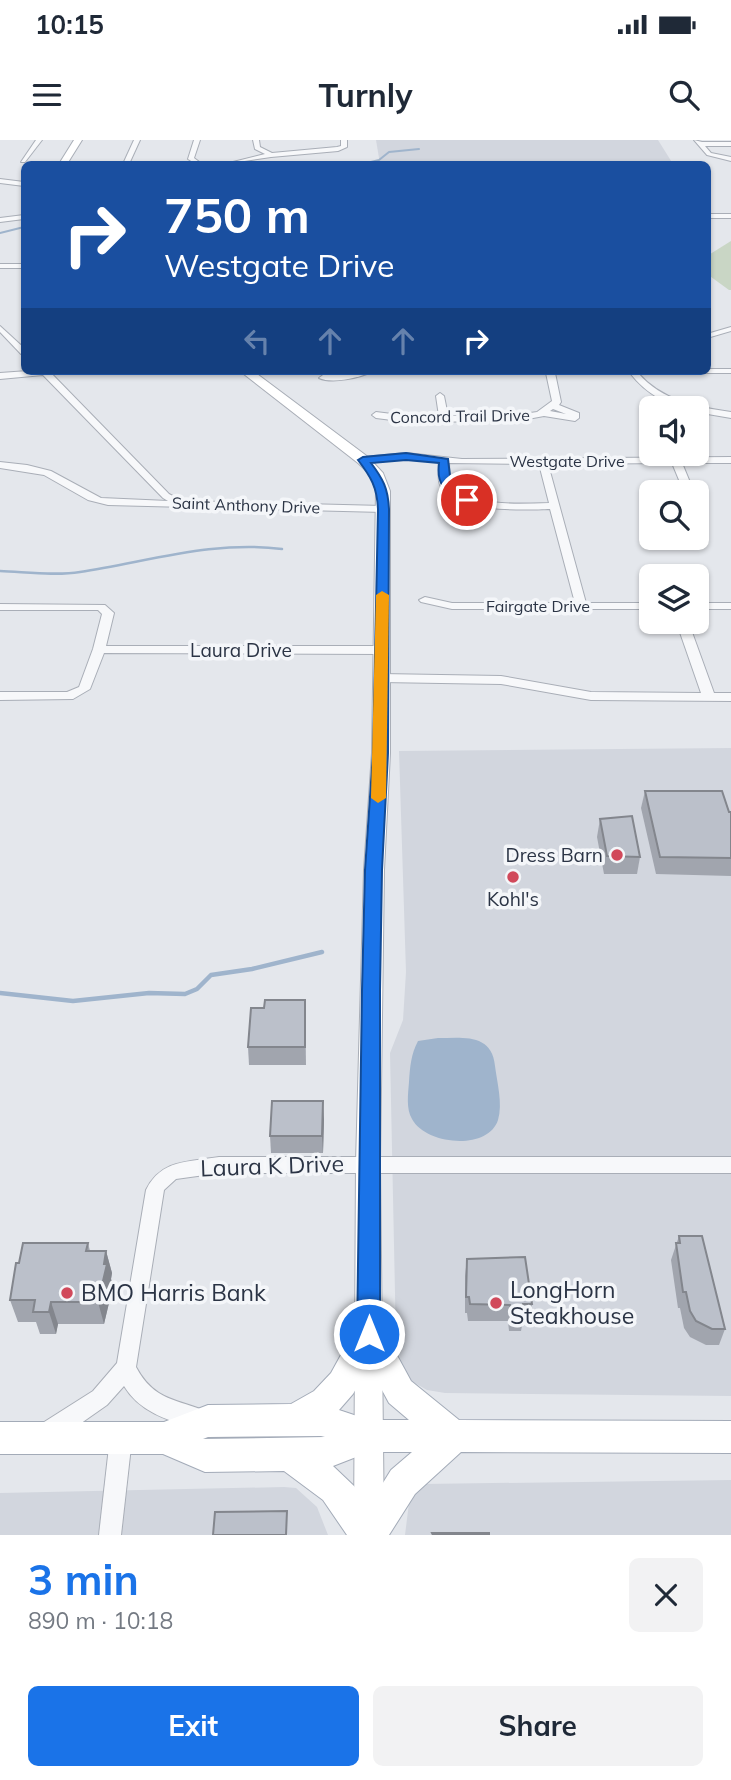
<!DOCTYPE html>
<meta charset="utf-8">
<style>
body{margin:0;font-family:Mulish,sans-serif;background:#f2f2f3;color:#1f2937;height:100vh;display:flex;flex-direction:column;font-size:26px;white-space:nowrap}
*{box-sizing:border-box;margin:0}
p{font-size:23px;color:#747a83}
.icon{flex:none;width:38px;height:38px;fill:none;stroke:currentColor;stroke-width:2;stroke-linecap:round;stroke-linejoin:round}
.map{position:relative;height:1395px;overflow:hidden}
.details{display:flex;flex-direction:column;background:#fff;flex:1}
.details>*{flex:none}
.guide{position:absolute;left:21px;top:21px;width:690px;height:214px;border-radius:10px;box-shadow:0 2px 5px #0004;background:#1a4fa0;color:#fff;overflow:hidden}
.controls{position:absolute;left:639px;top:256px;display:grid;gap:14px}
.controls a{display:grid;place-items:center;width:70px;height:70px;border-radius:10px;background:#fff;box-shadow:0 2px 5px #0004;font-size:35px}
.pin{position:absolute;display:grid;place-items:center;width:60px;height:60px;color:#fff;margin:-30px;border:4px solid #fff;border-radius:50%;box-shadow:0 2px 7px #0007}
.me{position:absolute;width:77px;margin:-38px;rotate:0deg;stroke-linejoin:round;filter:drop-shadow(0 0 5px #0008)}
.turn{display:flex;align-items:center;gap:24px;height:147px;padding:0 28px;font-size:32px}
.turn .icon{width:91px;height:91px;stroke-width:2.5}
.turn b{display:block;font-size:49px;line-height:60px}
.lanes{display:flex;align-items:center;height:66px;padding:0 28px;background:#0003;justify-content:center;gap:35px;direction:ltr}
.lanes .off{opacity:.35}
.round{display:grid;place-items:center;flex:none;width:74px;height:74px;border-radius:10px;background:#f2f2f3}
.head{display:flex;align-items:center;justify-content:space-between;height:119px;padding:0 28px}
h1{font-size:42px;font-weight:700;line-height:52px;color:#1a73e8}
.primary-button{display:flex;gap:14px;margin-top:auto;padding:14px 28px}
.primary-button a{flex:1;height:80px;border-radius:10px;background:#1a73e8;color:#fff;font-size:28px;font-weight:700;line-height:80px;text-align:center}
.primary-button a+a{background:#f2f2f3;color:#1f2937}
.status{display:flex;justify-content:space-between;align-items:center;height:49px;padding:0 35px;background:#fff;direction:ltr}
.status svg{height:19px;fill:currentColor}
header{display:flex;justify-content:space-between;align-items:center;height:91px;padding:0 28px;background:#fff;font-size:32px;font-weight:700}
.map>svg:first-child{display:block}
</style>
<div class="status"><b>10:15</b><svg viewBox="0 0 49 12"><path d="M0 12V9h3v3zM5 12V6h3v6zM10 12V3h3v9zM15 12V0h3v12zM26 1h20v11H26zM47 4h2v5h-2z"/></svg></div>
<header><svg class="icon" aria-label="menu" viewBox="0 0 24 24"><path d="M4 6h16M4 12h16M4 18h16"/></svg>Turnly<svg class="icon" aria-label="search" viewBox="0 0 24 24"><circle cx="10" cy="10" r="6"/><path d="M15 15l6 6"/></svg></header>
<div class="map">
<svg width="731" height="1395" viewBox="0 0 731 1395">
<rect width="100%" height="100%" fill="#e4e7ec"/>
<g fill="#d2d6de">
<path d="M376 0H658L673 24H380Z"/>
<path d="M731 608V1256L445 1253 427 1250 413 1242 403 1231 396 1201 390 913 403 880 406 832 399 611Z"/>
<path d="M731 1340V1395H405L409 1363 423 1344Z"/>
<path d="M284 1347 296 1348 317 1367 328 1395H0V1353Z"/>
</g>
<path fill="#c9d6c5" d="M731 101V150H729L707 134V116Z"/>
<path fill="#9fb4cc" d="M438 898C463 898 492 893 495 926 497 942 503 964 498 980 488 1011 426 1005 412 979 406 969 408 954 409 942 410 927 411 914 418 901Z"/>
<g fill="none" stroke-linecap="round" stroke-linejoin="round">
<g stroke="#9fb4cc" stroke-width="2">
<path d="M285 24 371 22 379 20 389 12 419 9"/>
<path d="M0 93 24 87"/>
</g>
<path stroke="#9fb4cc" stroke-width="2.5" d="M0 431C26 432 55 436 80 432 147 422 214 400 282 409"/>
<path stroke="#9fb4cc" stroke-width="4.5" d="M0 853 73 861 149 853 185 854 197 849 211 835 252 829 322 812"/>
<defs>
<g id="minor">
<path d="M36 0H42L25 22H21Z"/>
<path d="M134 0H140L129 24H123Z"/>
<path d="M194 0H200L194 18 202 24H196L188 19Z"/>
<path d="M253 0H259L260 7 272 13 337 7 341 6V0H347V7L338 11 271 17 225 24 265 14 255 9Z"/>
<path d="M694 0 702 2H731V6H705L711 13 731 17V21L707 15Z"/>
<path d="M0 39 24 42V46L0 43Z"/>
<rect x="707" y="74" width="24" height="4"/>
<path d="M24 75V79L0 82V78Z"/>
<rect x="0" y="124" width="24" height="4"/>
<path d="M0 186 24 208V214H21L0 192Z"/>
<path d="M731 187V191L707 198V194Z"/>
<path d="M707 229H731V233H638C662 261 697 267 731 272V278L696 272V268C670 268 646 254 630 233H555L561 262 559 265 579 273V278L575 281 544 276 517 281 408 282 376 278 372 275 376 272 408 276H439L436 256 440 253 444 256 448 276 517 275 537 272 552 261 546 233 534 231H707ZM553 269 566 274 550 271Z"/>
<path d="M28 231H49L169 354 182 361 383 366 388 369 383 372 108 365 88 360 44 335 0 328V322L27 325 51 331 101 358 168 361 163 358 43 235 0 239V233Z"/>
<path d="M358 231H373C360 238 332 244 319 238L323 235Z"/>
<path d="M406 313 462 319 731 317V323H682L694 352H684L672 323 548 324 586 463H651V469H452L421 462 419 460 425 457 452 463H575L550 369C525 370 451 373 440 345 437 338 439 330 440 322L406 319 363 323 358 320 363 317ZM449 323 539 324 549 363C514 364 479 367 450 345Z"/>
<rect x="696" y="463" width="35" height="6"/>
<path d="M0 464 105 465 114 473 106 506H382L388 510 382 514 104 513 90 549 73 559 0 560V552H67L79 547 93 509 102 474 98 470H0Z"/>
<path d="M676 481H688L714 553H731V561L591 560 501 544 381 542 375 538 381 534 501 536 591 552 701 553Z"/>
<path d="M219 1017H731V1033H219L176 1039 164 1050 136 1227C154 1261 177 1259 208 1272L212 1279 208 1286 201 1290C171 1281 141 1274 124 1246L107 1265 57 1300 49 1303 41 1300 38 1292 41 1284 93 1251 117 1223 146 1050C161 1019 189 1022 219 1017Z"/>
<path d="M121 1287 129 1290 132 1298 121 1395H99L110 1298 113 1290Z"/>
</g>
<g id="secondary">
<path d="M74 0H82L67 24H59Z"/>
<path d="M240 231H253L368 317 383 333 390 351V613L384 730 380 1023 384 1395H354L356 1023 364 730 372 613 376 351 370 334 358 323Z"/>
</g>
<path id="primary" d="M369 1180 380 1184 411 1241 459 1280 731 1281V1313L461 1312 415 1354 389 1395H347L323 1360 284 1331 205 1332 163 1314H0V1282H164L208 1265 291 1264 314 1251 331 1233 358 1184ZM369 1226 389 1263 409 1280H369L339 1270 353 1254ZM321 1296 325 1297 203 1299 208 1297ZM369 1312H412L391 1330 368 1367 354 1346 333 1326Z"/>
</defs>
<use href="#minor" stroke="#a9aeb7" stroke-width="2"/>
<use href="#secondary" stroke="#a9aeb7" stroke-width="2"/>
<use href="#primary" stroke="#a3abb8" stroke-width="2"/>
<use href="#minor" fill="#f7f8fa" fill-rule="evenodd"/>
<use href="#secondary" fill="#fff" fill-rule="evenodd"/>
<use href="#primary" fill="#fff" fill-rule="evenodd"/>
</g>
<g fill="#a1a5ae">
<path d="M645 651 731 672V736L656 734 641 668Z"/>
<path d="M600 679 640 717 637 734H604L597 697Z"/>
<path d="M305 860 306 925H249L248 907 264 868Z"/>
<path d="M324 979 323 1013H271L270 996Z"/>
<path d="M679 1096 725 1189 719 1205H706L690 1197 684 1188 680 1168H678L671 1120Z"/>
<path d="M88 1103 90 1111H106L112 1133 111 1139 113 1146 104 1184H58L56 1194H40L36 1182H18L10 1160Z"/>
<path d="M467 1119 532 1164 529 1181H523L521 1191H509L508 1181H468L467 1173H465V1136Z"/>
</g>
<g fill="#83868d">
<path d="M323 961 324 979 323 1013 322 996Z"/>
<path d="M106 1111 112 1133 111 1139 113 1146 104 1184 98 1162Z"/>
<path d="M51 1162 58 1184 56 1194 49 1172Z"/>
</g>
<g fill="#bbc0ca" stroke="#83868d" stroke-width="2">
<path d="M645 651H722L729 672H731V718L660 717Z"/>
<path d="M632 676 640 717 607 716 600 679Z"/>
<path d="M265 860H305V907H248L251 868H264Z"/>
<path d="M272 961H323L322 996H270Z"/>
<path d="M679 1096H702L725 1189H712L696 1181 690 1171 686 1152H683L676 1103H680Z"/>
<path d="M23 1103H88L86 1111H106L104 1124H107L98 1162H51L49 1172H33L35 1160H10L16 1123H19Z"/>
<path d="M525 1117 532 1164H523L524 1175H512L510 1165 470 1164 469 1157H466L467 1119Z"/>
<path d="M287 1371 286 1395H213L215 1372Z"/>
<path d="M432 1393H489V1395H433Z"/>
</g>
<path fill="#1a73e8" stroke="#114b97" stroke-width="2" d="M406 313 448 319 451 344 473 360 463 362C446 351 436 346 439 323L406 320 371 323C383 339 388 348 389 369L388 613 382 730 380 850V1194L377 1202 369 1205 361 1202 357 1194 362 850 365 730 373 613 378 369C377 347 371 337 358 320L363 317Z"/>
<path fill="#f59e0b" d="M382 451 389 455 386 658 378 663 371 658 376 455Z"/>
<g fill="#d1495b" stroke="#f4f6f9" stroke-width="2.5">
<circle cx="617" cy="715" r="7"/>
<circle cx="513" cy="737" r="7"/>
<circle cx="67" cy="1153" r="7"/>
<circle cx="496" cy="1163" r="7"/>
</g>
<g text-anchor="middle" stroke-width="7" stroke-linejoin="round" paint-order="stroke">
<g font-size="16" fill="#2b3445" stroke="#f4f6f9">
<text transform="translate(460 276) rotate(-1)" y="6">Concord Trail Drive</text>
<text x="567" y="327">Westgate Drive</text>
<text transform="translate(246 365) rotate(2)" y="6">Saint Anthony Drive</text>
<text x="538" y="472">Fairgate Drive</text>
</g>
<g font-size="19" fill="#2b3445" stroke="#f4f6f9">
<text x="241" y="517">Laura Drive</text>
</g>
<g font-size="19" fill="#2b3445" stroke="#f4f6f9" text-anchor="end">
<text x="603" y="722">Dress Barn</text>
<text x="513" y="766" text-anchor="middle">Kohl's</text>
</g>
<g font-size="23" fill="#2b3445" stroke="#f4f6f9">
<text transform="translate(272 1026) rotate(-2)" y="8">Laura K Drive</text>
</g>
<g font-size="23" fill="#2b3445" stroke="#f4f6f9" text-anchor="start">
<text x="510" y="1158">LongHorn<tspan x="510" dy="26">Steakhouse</tspan></text>
<text x="81" y="1161">BMO Harris Bank</text>
</g>
</g>
</svg>
<div class="controls">
<a><svg class="icon" aria-label="sound" viewBox="0 0 24 24"><path d="M4 9h4l5-4v14l-5-4H4zM17 9q2 3 0 6"/></svg></a>
<a><svg class="icon" aria-label="search" viewBox="0 0 24 24"><circle cx="10" cy="10" r="6"/><path d="M15 15l6 6"/></svg></a>
<a><svg class="icon" aria-label="layers" viewBox="0 0 24 24"><path d="M12 4l9 5-9 5-9-5zM3 14l9 5 9-5"/></svg></a>
</div>
<div class="pin" style="left:467px;top:360px;background:#d93025"><svg class="icon" aria-label="arrive" viewBox="0 0 24 24"><path d="M6 21V4h12l-3 4 3 4H6"/></svg></div>
<svg class="me" style="left:369px;top:1194px" viewBox="-20 -20 40 40"><circle r="17" fill="#1a73e8" stroke="#fff" stroke-width="3"/><path d="M0-11L8 9 0 5-8 9z" fill="#fff"/></svg>
<div class="guide">
<div class="turn"><svg class="icon" aria-label="right" viewBox="0 0 24 24"><path d="M7 20v-9h11M14 6l5 5-5 5"/></svg><div><b>750 m</b>Westgate Drive</div></div>
<div class="lanes"><svg class="icon off" aria-label="left" viewBox="0 0 24 24"><path d="M17 20v-9H6M10 6l-5 5 5 5"/></svg><svg class="icon off" aria-label="ahead" viewBox="0 0 24 24"><path d="M12 20V5M6 11l6-6 6 6"/></svg><svg class="icon off" aria-label="ahead" viewBox="0 0 24 24"><path d="M12 20V5M6 11l6-6 6 6"/></svg><svg class="icon" aria-label="right" viewBox="0 0 24 24"><path d="M7 20v-9h11M14 6l5 5-5 5"/></svg></div>
</div>
</div>
<section class="details">
<div class="head"><div><h1>3 min</h1><p>890 m · 10:18</p></div><a class="round"><svg class="icon" aria-label="close" viewBox="0 0 24 24"><path d="M6 6l12 12M18 6L6 18"/></svg></a></div>
<div class="primary-button"><a>Exit</a><a>Share</a></div>
</section>
